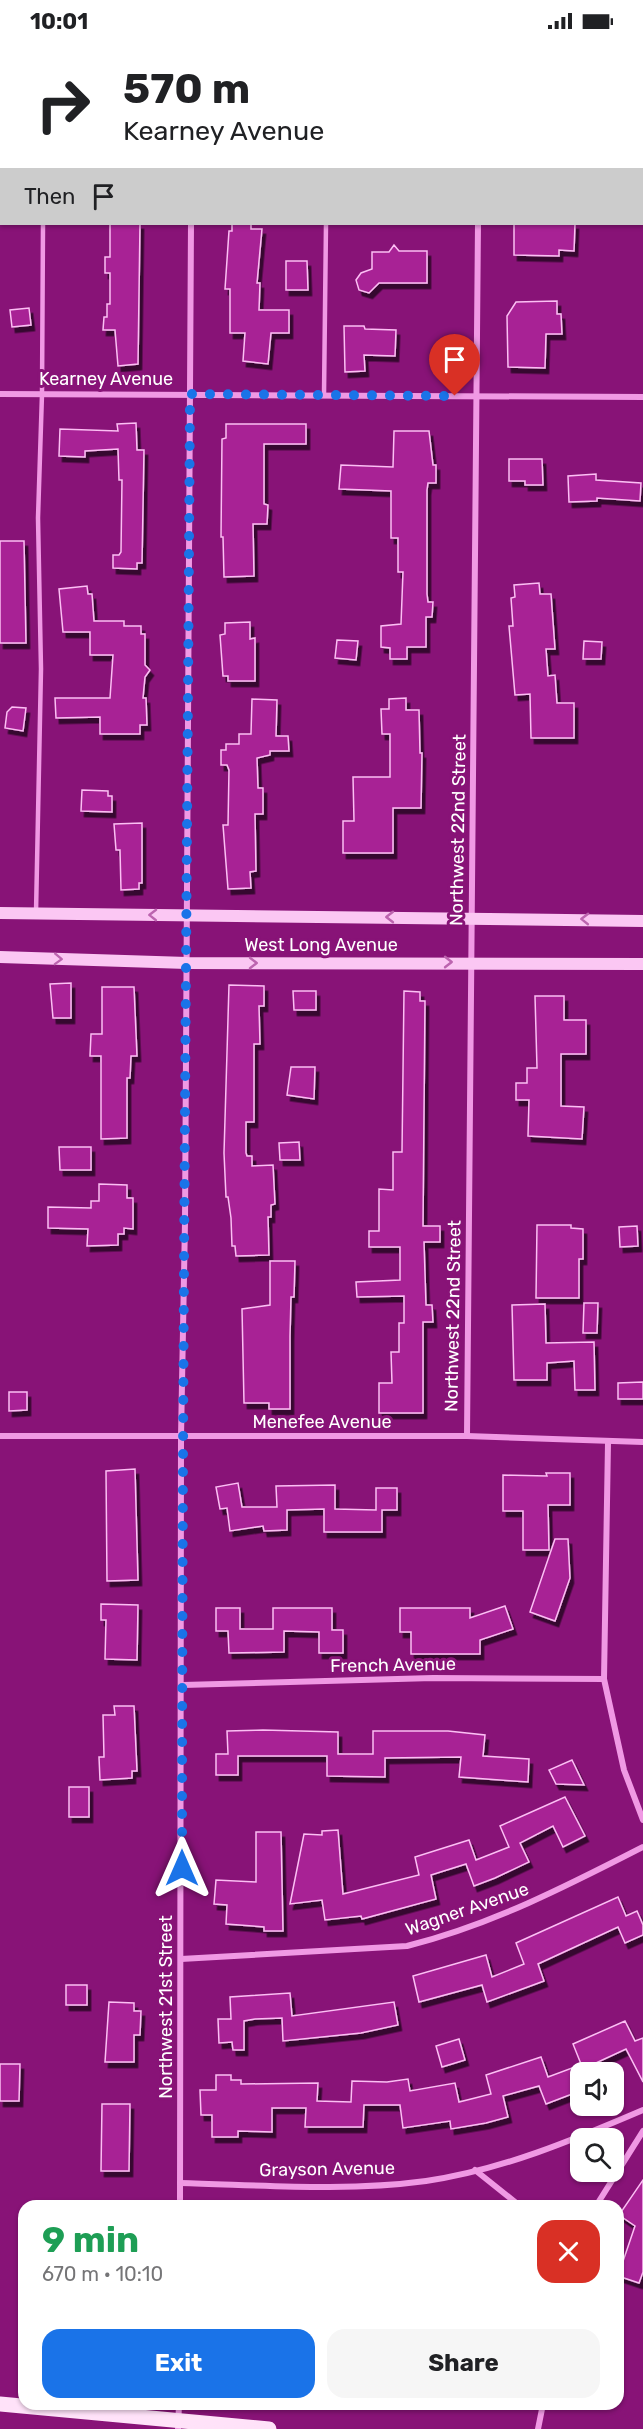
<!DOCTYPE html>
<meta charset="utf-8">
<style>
body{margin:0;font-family:Rubik,sans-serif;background:#f6f6f6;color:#202124;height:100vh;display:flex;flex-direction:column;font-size:22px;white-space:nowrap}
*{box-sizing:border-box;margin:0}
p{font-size:20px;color:#757577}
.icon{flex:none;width:33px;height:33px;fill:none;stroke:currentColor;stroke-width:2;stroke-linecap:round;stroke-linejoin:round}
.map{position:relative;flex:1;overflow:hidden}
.panel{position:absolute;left:18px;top:2158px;width:606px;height:210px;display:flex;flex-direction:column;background:#fff;border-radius:18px;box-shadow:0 2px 4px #0004}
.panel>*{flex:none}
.hud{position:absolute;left:0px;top:0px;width:644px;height:183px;box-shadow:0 2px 4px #0004;background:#fff;color:#202124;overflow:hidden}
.buttons{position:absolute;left:570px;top:2020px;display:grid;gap:12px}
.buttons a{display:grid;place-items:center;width:54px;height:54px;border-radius:12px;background:#fff;box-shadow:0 2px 4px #0004;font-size:30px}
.pin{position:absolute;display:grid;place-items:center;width:51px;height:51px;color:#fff;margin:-62px -26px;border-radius:50% 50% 50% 0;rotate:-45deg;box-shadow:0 0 6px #0007}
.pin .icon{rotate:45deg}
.me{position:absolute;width:66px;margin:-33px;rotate:0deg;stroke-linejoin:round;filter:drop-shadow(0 0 4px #0008)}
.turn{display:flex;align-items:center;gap:21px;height:126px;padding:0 24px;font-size:27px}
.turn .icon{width:78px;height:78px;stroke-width:2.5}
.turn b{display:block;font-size:42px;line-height:51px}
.then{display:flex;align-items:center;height:57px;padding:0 24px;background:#0003;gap:12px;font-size:22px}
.round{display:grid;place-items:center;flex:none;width:63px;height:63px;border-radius:18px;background:#f6f6f6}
.headline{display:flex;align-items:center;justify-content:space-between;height:102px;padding:0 24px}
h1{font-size:36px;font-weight:700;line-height:45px;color:#1e9e55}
.cta{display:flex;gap:12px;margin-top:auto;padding:12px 24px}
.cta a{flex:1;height:69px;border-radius:18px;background:#1a73e8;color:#fff;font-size:24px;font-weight:700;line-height:69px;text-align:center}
.cta a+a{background:#f6f6f6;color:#202124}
.status{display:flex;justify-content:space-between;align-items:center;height:42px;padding:0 30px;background:#fff;direction:ltr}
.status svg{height:16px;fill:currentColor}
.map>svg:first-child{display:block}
</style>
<div class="status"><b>10:01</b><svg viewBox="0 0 49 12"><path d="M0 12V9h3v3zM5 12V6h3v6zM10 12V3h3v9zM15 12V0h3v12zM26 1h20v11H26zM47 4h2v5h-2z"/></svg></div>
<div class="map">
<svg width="643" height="2387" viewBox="0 0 643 2387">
<defs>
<filter id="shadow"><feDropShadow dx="3.5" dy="5.5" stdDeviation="0" flood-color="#0009"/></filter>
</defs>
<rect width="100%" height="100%" fill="#881377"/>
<g fill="#a82195" stroke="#fcbff4" stroke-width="1.5" filter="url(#shadow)">
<path d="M110 182H140L138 322 118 324 115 288H103L104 275H107V262H110V231H105V215H110Z"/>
<path d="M232 182H251V187H262L257 241H260L259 268H289V291H271L268 322 243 319 245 291H230V247H225L229 189H232Z"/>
<path d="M514 182H575L574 209 559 208V214L514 213Z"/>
<path d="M394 203 399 209H427V241H379L369 251 359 248 356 238 361 231 372 227V210H389Z"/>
<path d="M286 219H307L308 248H286Z"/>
<path d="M557 259V272H561L562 292H546L545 326 508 325 507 274 516 260Z"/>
<path d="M29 266 31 283 12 285 10 268Z"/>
<path d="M344 284H364L365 287 396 288 395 314 364 313 365 329 345 330Z"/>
<path d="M136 381 137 408H144L142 521H137V527L113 526V513H119L121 510 122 438H119L118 407 85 409V415L59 414 60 387 118 389 117 382Z"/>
<path d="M226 382H306V402H264V462L268 463 267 482H253L254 534 224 535 223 495H221L222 397 226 396Z"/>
<path d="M394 389H429L433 423H436V441H428L427 448V552L428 560H433L432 575H426V605H407V617H390V606L381 605V584L401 582 403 530H398V496H391V449L339 447 341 423 393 425Z"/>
<path d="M509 417H542L543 443H525V439H509Z"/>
<path d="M596 432V438L641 441 640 459 597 456V459L569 460 568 434Z"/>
<path d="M0 499H24L26 601H0Z"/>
<path d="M539 541 540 552H551L555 607H546L548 634 555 633 557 661H574V696H531L530 652 515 653 509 584H513L511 556 515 555 514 543Z"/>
<path d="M87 544 88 552H92L94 579H124V584H141V592H145V623L150 628 145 635 143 656H146L147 683H140V692H100V675L56 676 55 656H110L113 613H90V590H63L59 547Z"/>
<path d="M250 580V597L255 596V639H228V634H223L220 593 225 592V581Z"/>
<path d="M337 598 358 599 356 618 335 616Z"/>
<path d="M584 599 602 600 601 617H583Z"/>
<path d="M406 656V668H419L420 711H422L421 766H393V811H343V779H354L353 735H390V692H382L381 667H389V657Z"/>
<path d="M252 657 277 658 276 694H288L289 709H270V713L257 716 258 746H263V772H255L256 829 250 830 251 846 228 847 223 783H228L229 728 227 723H221V708H226V702H239V692H251Z"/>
<path d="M12 665 26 666 23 689 5 686 7 670Z"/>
<path d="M82 748 108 749V754H112V770L81 769Z"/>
<path d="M142 781V841H139V847L121 848 120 808H116L114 782Z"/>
<path d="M71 941V976H53L50 942Z"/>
<path d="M229 943 264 944V964H259L260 1002H254V1080H246V1111L247 1114H252V1124L273 1123 275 1162 271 1163V1175H268L269 1213 236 1214 235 1204H232L231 1176 228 1155H226L224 1111Z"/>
<path d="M102 945H134L137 1014H131L130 1036H127V1096L101 1097V1014H90L91 992H102Z"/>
<path d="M293 949H316V968H294Z"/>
<path d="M404 949 420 950V959H425L423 1184H440V1200H424L426 1263H432L433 1280H423V1371H379V1341H392L391 1310H399V1281H404V1254L357 1255 356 1240 400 1238V1205H369V1189H379V1147L393 1148V1110H402Z"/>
<path d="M535 954H564V978H586V1012H561V1064L584 1065 582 1097 528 1094 529 1058H516V1041H527V1026H537Z"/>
<path d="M291 1025H315L314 1057 287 1053Z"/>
<path d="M299 1100 300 1118H280L279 1101Z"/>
<path d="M59 1105H91V1128H60Z"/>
<path d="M99 1142 127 1143V1156H133V1187L124 1186V1192H118V1203L87 1204 88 1187 48 1186V1165L91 1166V1159H99Z"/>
<path d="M537 1183H571V1186L583 1187V1217H579V1256H536Z"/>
<path d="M637 1184 638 1204 620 1205 619 1185Z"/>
<path d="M270 1219H295L294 1255H291L290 1294V1367H269V1361H244L242 1267 270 1263Z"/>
<path d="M584 1261H598L597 1291H583Z"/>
<path d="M545 1262 546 1301 594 1300 595 1348H575L574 1319 547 1321V1338H514L512 1263Z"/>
<path d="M643 1340V1357H618V1341Z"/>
<path d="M9 1350H27V1368L9 1369Z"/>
<path d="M135 1427 138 1538 107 1539 106 1429Z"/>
<path d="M546 1431H570V1463H548L549 1508H523V1469H503V1433L547 1434Z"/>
<path d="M238 1441 242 1465H277L276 1444 335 1443V1467L376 1468V1446H397V1468H382V1490H324V1467L287 1468V1488L264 1489 263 1484 230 1489 227 1466 220 1467 216 1445Z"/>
<path d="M555 1497H568L570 1536 555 1579 530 1570Z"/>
<path d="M101 1562 138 1563 137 1618 105 1617 106 1578H101Z"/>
<path d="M505 1564 513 1587 480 1598V1612H411V1590H400V1566H470V1576Z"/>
<path d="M216 1566H240V1587H273V1566H332V1588H343V1611H319V1590L284 1589V1610L229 1611 228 1589H216Z"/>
<path d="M114 1664H134L137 1729H132V1736L100 1738 99 1715H104L103 1673H115Z"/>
<path d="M263 1688 338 1690V1712H373V1689H448L485 1693 483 1714 529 1717 528 1740 459 1735 461 1715 385 1716V1735L327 1734V1714H238V1733H216V1712H228L227 1689Z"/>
<path d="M572 1718 584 1743 556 1742 549 1728Z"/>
<rect x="69" y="1745" width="20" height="30"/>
<path d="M565 1755 585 1794 563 1805 553 1784 520 1801 529 1820 495 1836 474 1844 466 1822 431 1833 436 1857 362 1877 361 1874 325 1878 322 1858 290 1862 304 1792 322 1793V1789L338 1788 343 1852 419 1833 415 1815 469 1798 476 1818 509 1805 500 1784Z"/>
<path d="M256 1790H281L283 1889H264V1885L226 1882 227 1863 214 1862 216 1838 256 1840Z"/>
<path d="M618 1855 626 1874 637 1869 643 1883V1893L625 1901 618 1885 538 1922 544 1939 487 1960 482 1943 419 1960 413 1934 486 1913 492 1935 524 1922 516 1901Z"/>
<rect x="66" y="1943" width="21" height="20"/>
<path d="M290 1951 292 1974 394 1960 398 1983 361 1991 283 1999 282 1976 255 1977 244 1979V2008H233L232 2000 219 2001 218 1977H231L230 1955Z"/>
<path d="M109 1960 134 1961V1969H141L140 1993H134V2020H105Z"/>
<path d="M625 1979 635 1999 643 1996V2040L626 2007 583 2027 573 2002Z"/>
<path d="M459 1997 465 2018 442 2025 436 2004Z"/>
<path d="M541 2015 548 2035 580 2023V2049L546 2062 539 2044 503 2054 508 2075 486 2081 451 2087 450 2079 403 2086 400 2063H364L363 2085H305L306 2066H272V2090L238 2089V2095H212V2073H201L200 2048H216V2033H231V2038H241V2042L318 2041 317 2059 351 2060 352 2039 387 2040 408 2037 410 2049 455 2041 459 2060 491 2052 486 2033Z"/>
<path d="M0 2022H20L19 2059H0Z"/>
<path d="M102 2062H130L129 2129H101Z"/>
<path d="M643 2138V2230L639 2241 618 2234 635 2184 619 2173Z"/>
</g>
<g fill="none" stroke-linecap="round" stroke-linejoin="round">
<g stroke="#f099e4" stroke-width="4.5">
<path d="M43 2V0"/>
<path d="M328 2V0"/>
<path d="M324 353 326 182"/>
<path d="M36 871 41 627 38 476 42 352 43 182"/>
</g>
<g stroke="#f099e4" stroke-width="6">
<path d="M192 2V0"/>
<path d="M480 2V0"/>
<path d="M0 352 643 355"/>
<path d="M0 1394H467L643 1400"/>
<path d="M467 1394 478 182"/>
<path d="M608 1401 604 1637 624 1728 643 1778"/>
<path d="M183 1643 433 1636 604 1637"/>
<path d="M181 1917 407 1904C491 1883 567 1844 643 1805"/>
<path d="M475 2128 520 2164"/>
<path d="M180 2141C261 2143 345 2150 426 2139 502 2128 573 2098 643 2068"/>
<path d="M180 2164 181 1395 185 1180 191 182"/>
<path d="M596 2164 643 2089"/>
<path d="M178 2387 179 2362"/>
<path d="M538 2387 543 2362"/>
</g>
<g stroke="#fbc7f3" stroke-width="12">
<path d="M0 871 643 879"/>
<path d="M0 915 187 921 643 922"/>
</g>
<path stroke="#ffe2f9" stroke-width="15" d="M0 2362 269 2387"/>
</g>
<defs><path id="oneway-chevron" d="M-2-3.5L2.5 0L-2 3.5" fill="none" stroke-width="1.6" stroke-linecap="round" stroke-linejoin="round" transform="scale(1.5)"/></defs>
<g stroke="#bc64af">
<use href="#oneway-chevron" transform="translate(153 873) rotate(-179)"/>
<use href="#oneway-chevron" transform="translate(390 875) rotate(180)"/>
<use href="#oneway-chevron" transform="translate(585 877) rotate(-179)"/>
<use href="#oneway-chevron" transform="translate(58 917) rotate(2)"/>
<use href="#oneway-chevron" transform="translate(448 920)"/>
<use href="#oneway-chevron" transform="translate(253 921)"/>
</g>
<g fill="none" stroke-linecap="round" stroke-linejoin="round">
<path stroke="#1a73e8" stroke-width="10" stroke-dasharray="0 18" d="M182 1826C182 1335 187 843 190 352L455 354"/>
</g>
<g text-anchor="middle" stroke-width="6" stroke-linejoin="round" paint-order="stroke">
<g font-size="18" fill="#fff" stroke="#881377">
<text x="106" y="343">Kearney Avenue</text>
<text transform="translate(458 788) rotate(-89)" y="6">Northwest 22nd Street</text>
<text x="321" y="909">West Long Avenue</text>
<text transform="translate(453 1274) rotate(-89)" y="6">Northwest 22nd Street</text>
<text x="322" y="1386">Menefee Avenue</text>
<text transform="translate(393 1623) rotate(-1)" y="6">French Avenue</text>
<text transform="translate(467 1867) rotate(-19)" y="6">Wagner Avenue</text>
<text transform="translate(166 1965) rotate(-90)" y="6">Northwest 21st Street</text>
<text transform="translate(327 2127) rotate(-1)" y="6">Grayson Avenue</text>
</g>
</g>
</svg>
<div class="buttons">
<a><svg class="icon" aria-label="sound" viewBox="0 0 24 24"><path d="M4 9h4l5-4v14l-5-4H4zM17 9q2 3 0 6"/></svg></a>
<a><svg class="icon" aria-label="search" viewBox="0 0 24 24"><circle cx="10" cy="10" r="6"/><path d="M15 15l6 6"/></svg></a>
</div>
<div class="pin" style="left:455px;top:354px;background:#d93025"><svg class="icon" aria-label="arrive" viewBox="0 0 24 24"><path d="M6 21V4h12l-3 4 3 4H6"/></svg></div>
<svg class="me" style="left:182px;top:1826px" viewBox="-20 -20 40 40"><path d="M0-17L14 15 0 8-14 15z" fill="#1a73e8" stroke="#fff" stroke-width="4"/></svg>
<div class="hud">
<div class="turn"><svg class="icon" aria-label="right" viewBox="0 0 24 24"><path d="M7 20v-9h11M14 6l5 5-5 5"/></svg><div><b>570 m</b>Kearney Avenue</div></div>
<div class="then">Then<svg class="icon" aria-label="arrive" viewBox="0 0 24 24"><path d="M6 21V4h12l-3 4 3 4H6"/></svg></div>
</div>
<section class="panel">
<div class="headline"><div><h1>9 min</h1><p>670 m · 10:10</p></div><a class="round" style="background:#d93025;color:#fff"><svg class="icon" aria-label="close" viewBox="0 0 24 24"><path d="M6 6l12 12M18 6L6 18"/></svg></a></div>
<div class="cta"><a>Exit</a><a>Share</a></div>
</section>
</div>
